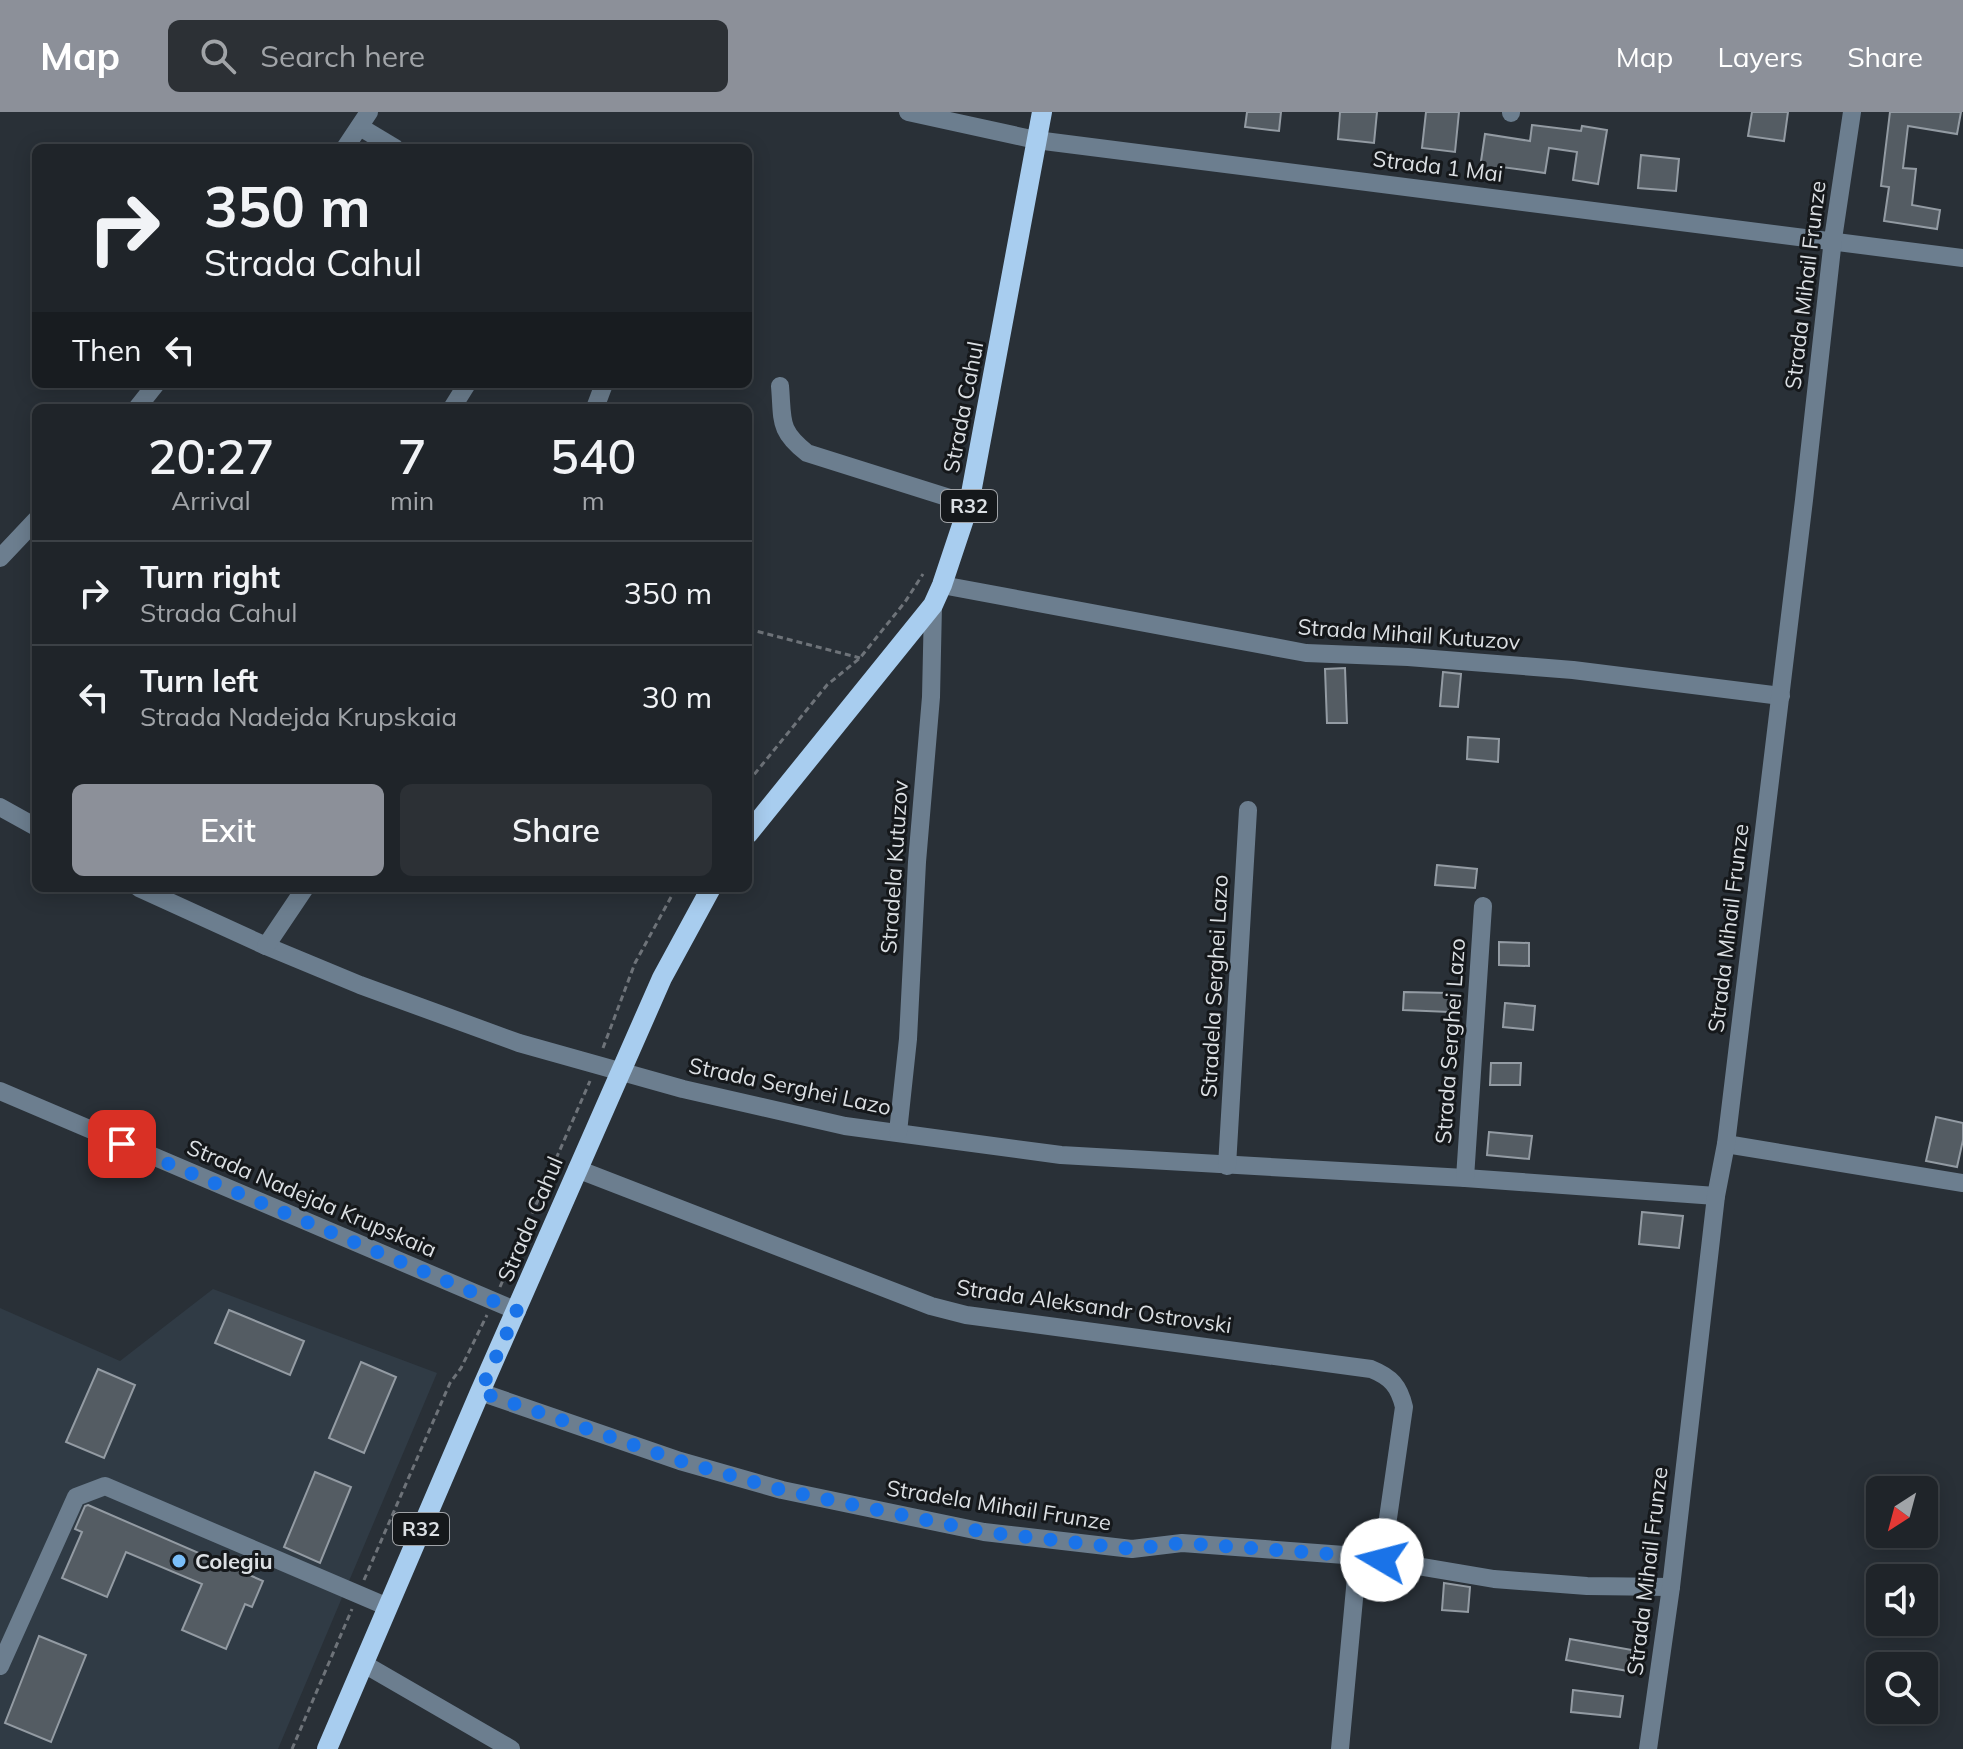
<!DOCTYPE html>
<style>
body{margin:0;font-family:Mulish,sans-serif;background:#2c3035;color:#f1f3f6;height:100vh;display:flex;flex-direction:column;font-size:30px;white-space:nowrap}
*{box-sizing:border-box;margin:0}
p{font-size:26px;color:#a1a4a8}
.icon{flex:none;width:44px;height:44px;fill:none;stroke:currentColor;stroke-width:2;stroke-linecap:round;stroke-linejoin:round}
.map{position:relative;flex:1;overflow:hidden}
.drawer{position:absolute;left:32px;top:292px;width:720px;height:488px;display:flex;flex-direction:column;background:#1f2429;border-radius:12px;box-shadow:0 4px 20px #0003,0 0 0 2px #3c4146}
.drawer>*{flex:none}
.hud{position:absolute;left:32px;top:32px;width:720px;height:244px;border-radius:12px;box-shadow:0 4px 20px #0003,0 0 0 2px #3c4146;background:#1f2429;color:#f1f3f6;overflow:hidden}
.needle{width:52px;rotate:216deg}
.tools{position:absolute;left:1866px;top:1364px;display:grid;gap:16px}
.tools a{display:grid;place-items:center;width:72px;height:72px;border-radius:12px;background:#1f2429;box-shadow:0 4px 20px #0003,0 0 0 2px #3c4146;font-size:40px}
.pin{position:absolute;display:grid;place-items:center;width:68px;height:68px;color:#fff;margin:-34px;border-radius:16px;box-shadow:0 4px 12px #0006}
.me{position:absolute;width:88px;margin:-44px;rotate:278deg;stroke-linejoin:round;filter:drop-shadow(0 0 6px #0008)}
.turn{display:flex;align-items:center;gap:28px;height:168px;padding:0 40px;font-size:36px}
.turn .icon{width:104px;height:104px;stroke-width:2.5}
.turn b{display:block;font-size:56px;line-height:68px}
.then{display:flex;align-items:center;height:76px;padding:0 40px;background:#0003;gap:16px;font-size:30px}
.eta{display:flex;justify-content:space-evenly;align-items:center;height:136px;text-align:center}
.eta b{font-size:48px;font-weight:600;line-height:56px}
.primary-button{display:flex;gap:16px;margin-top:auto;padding:16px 40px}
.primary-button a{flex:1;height:92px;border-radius:12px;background:#8c9099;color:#fff;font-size:32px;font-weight:600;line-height:92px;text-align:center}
.primary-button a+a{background:#2c3035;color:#f1f3f6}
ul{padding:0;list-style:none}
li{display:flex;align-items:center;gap:24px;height:104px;padding:0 40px;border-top:2px solid #3c4146}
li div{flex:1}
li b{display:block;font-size:30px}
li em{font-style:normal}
header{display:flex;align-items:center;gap:48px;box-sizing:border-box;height:112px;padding:0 40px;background:#8c9099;color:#fff}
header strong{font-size:38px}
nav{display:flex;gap:44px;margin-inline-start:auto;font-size:28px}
.search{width:560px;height:72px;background:#2c3035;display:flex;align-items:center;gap:20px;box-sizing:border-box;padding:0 28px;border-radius:12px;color:#a1a4a8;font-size:30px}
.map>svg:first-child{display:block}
</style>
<header>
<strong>Map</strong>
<div class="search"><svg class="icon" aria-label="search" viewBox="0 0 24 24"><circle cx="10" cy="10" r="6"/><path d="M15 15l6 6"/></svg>Search here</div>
<nav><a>Map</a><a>Layers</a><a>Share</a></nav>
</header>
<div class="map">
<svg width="1963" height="1637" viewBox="0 0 1963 1637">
<rect width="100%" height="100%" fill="#293037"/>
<path fill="#303b45" d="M213 1177 437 1261 278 1637H0V1196L120 1249Z"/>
<g fill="#545c63" stroke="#939ba3" stroke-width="2">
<path d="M1247 0H1281L1279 19 1245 15Z"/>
<path d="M1340 0H1377L1374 31 1338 27Z"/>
<path d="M1426 0H1459L1455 40 1422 36Z"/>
<path d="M1752 0H1788L1784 29 1748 24Z"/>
<path d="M1890 0H1961L1957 22 1908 14 1903 56 1916 57 1912 93 1940 98 1937 117 1884 109 1889 75 1881 74Z"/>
<path d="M1532 13 1581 19 1582 14 1607 18 1598 72 1573 68 1577 40 1549 36 1545 61 1502 55 1501 60 1480 56 1485 22 1530 29Z"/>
<path d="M1641 43 1679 47 1676 79 1638 76Z"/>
<path d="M1345 556 1347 611H1327L1325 557Z"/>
<path d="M1443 560 1461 562 1458 595 1440 594Z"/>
<path d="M1468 625 1499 627 1498 650 1467 647Z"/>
<path d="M1437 753 1477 757 1475 776 1435 773Z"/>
<path d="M1499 830 1529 831V854L1499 853Z"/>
<path d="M1404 880 1449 881V900L1403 898Z"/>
<path d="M1505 891 1535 894 1533 918 1503 915Z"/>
<path d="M1491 951H1521L1520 973H1490Z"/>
<path d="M1936 1005 1963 1011V1028L1957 1055 1926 1049Z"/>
<path d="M1489 1020 1532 1024 1529 1047 1487 1043Z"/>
<path d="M1642 1100 1683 1104 1679 1136 1639 1132Z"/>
<path d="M229 1198 304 1229 290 1263 215 1231Z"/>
<path d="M361 1250 396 1265 364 1341 329 1326Z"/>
<path d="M98 1257 135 1273 104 1346 66 1330Z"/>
<path d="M315 1360 351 1375 320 1451 284 1435Z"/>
<path d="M88 1393 263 1469 252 1495 245 1492 226 1537 182 1518 202 1472 126 1440 107 1485 62 1466 82 1420 75 1417 85 1394Z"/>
<path d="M1444 1471 1470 1475 1468 1500 1442 1498Z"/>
<path d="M39 1524 86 1543 51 1630 5 1611Z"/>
<path d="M1570 1527 1632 1538 1628 1559 1566 1548Z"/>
<path d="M1573 1578 1623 1584 1620 1605 1571 1600Z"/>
</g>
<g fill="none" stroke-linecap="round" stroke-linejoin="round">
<g stroke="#6e7379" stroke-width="3" stroke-dasharray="6 4" stroke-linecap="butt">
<path d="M748 517 860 546"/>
<path d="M748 670 827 573 860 546 905 490 923 462"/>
<path d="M603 936 635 851 676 776"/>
<path d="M500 1175 590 969"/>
<path d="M364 1468 450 1271 461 1256 487 1203"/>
<path d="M292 1637 352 1497"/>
</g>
<g stroke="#6c7e8f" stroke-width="18">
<path d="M908 0 1036 28 1963 146"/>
<path d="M1511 1V0"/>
<path d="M360 15 395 36"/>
<path d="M345 36 369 0"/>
<path d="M780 274C783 309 778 318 807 341L969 392"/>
<path d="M137 296 156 272"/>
<path d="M452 296 467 272"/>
<path d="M595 296 604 272"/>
<path d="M0 446 36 408"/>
<path d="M942 473 1306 541 1408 545 1573 558 1781 584"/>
<path d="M0 695 36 715"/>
<path d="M139 776 266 834 360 873 519 931 683 977 845 1014 1061 1043 1465 1066 1716 1084"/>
<path d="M266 834 305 776"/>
<path d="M0 979 517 1199"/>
<path d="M898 1020 908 927 917 750 931 585 933 493"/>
<path d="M1726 1032 1963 1071"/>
<path d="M1227 1054 1248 698"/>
<path d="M577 1057 931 1194 966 1203 1371 1257C1391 1265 1399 1274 1404 1295L1382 1448"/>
<path d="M1465 1066 1483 794"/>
<path d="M480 1280 680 1349 782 1378 984 1420 1132 1437 1182 1431 1358 1444 1494 1467 1587 1474 1671 1475"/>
<path d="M364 1552 511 1637"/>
<path d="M0 1554 76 1385 105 1374 388 1495"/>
<path d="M1340 1637 1358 1444"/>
<path d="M1648 1637 1671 1475 1716 1084 1726 1032 1804 388 1833 127 1852 0"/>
</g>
<g stroke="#a8cdef" stroke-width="20">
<path d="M748 722 933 493 942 473 969 392 1042 0"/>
<path d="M327 1637 480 1280 662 866 711 776"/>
</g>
</g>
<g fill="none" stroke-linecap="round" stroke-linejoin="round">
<path stroke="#1a73e8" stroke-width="14" stroke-dasharray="0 25.2" d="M122 1032 517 1199 480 1280 680 1349 782 1378 984 1420 1132 1437 1182 1431 1358 1444 1382 1448"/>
</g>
<circle fill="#7abef8" stroke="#15181b" stroke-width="3" cx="179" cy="1449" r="8"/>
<g text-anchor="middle" stroke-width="6" stroke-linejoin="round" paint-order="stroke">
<g fill="#15181b" stroke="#a0a3a7" stroke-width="2">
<rect x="941" y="378" width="56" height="32" rx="6"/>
<rect x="393" y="1401" width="56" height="32" rx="6"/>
</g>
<g font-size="20" font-weight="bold" fill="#dbdfe3">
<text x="969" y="401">R32</text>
<text x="421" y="1424">R32</text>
</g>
<g font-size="22" fill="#dbdfe3" stroke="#15181b">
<text transform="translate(1438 54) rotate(7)" y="8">Strada 1 Mai</text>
<text transform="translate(1805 173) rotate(-83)" y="8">Strada Mihail Frunze</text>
<text transform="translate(963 295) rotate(-79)" y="8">Strada Cahul</text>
<text transform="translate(1409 522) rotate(4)" y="8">Strada Mihail Kutuzov</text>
<text transform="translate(894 755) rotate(-86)" y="8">Stradela Kutuzov</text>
<text transform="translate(1728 816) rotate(-83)" y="8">Strada Mihail Frunze</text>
<text transform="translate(1214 874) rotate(-87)" y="8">Stradela Serghei Lazo</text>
<text transform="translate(1450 929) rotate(-86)" y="8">Strada Serghei Lazo</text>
<text transform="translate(790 974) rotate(12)" y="8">Strada Serghei Lazo</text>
<text transform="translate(312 1086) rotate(23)" y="8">Strada Nadejda Krupskaia</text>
<text transform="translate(530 1107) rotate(-67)" y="8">Strada Cahul</text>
<text transform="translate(1094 1194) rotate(8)" y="8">Strada Aleksandr Ostrovski</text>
<text transform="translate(999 1393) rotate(9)" y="8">Stradela Mihail Frunze</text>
<text transform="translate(1647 1459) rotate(-83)" y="8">Strada Mihail Frunze</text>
</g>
<g font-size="22" font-weight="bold" fill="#dbdfe3" stroke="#15181b" text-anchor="start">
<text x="195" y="1457">Colegiu</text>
</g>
</g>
</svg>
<div class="tools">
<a><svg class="needle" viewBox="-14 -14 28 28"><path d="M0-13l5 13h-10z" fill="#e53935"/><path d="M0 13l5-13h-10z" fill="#a1a4a8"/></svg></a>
<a><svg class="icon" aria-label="sound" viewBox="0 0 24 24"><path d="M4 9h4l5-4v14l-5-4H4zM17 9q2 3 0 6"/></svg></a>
<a><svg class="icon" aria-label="search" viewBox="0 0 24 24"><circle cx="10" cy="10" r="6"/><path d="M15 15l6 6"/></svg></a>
</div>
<div class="pin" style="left:122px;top:1032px;background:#d93025"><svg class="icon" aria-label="arrive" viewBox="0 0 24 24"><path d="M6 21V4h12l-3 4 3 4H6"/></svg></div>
<svg class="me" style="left:1382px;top:1448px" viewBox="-20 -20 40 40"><circle r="19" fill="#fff"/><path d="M0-13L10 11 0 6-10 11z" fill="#1a73e8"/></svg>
<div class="hud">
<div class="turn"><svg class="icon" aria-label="right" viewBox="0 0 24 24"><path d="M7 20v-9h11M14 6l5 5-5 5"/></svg><div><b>350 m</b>Strada Cahul</div></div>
<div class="then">Then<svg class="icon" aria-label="left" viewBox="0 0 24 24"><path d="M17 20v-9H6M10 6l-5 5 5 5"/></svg></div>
</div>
<section class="drawer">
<div class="eta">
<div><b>20:27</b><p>Arrival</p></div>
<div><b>7</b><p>min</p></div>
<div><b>540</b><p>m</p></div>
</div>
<ul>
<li><svg class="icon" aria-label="right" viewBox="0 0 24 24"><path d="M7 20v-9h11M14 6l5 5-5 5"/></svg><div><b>Turn right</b><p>Strada Cahul</p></div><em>350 m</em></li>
<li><svg class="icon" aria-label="left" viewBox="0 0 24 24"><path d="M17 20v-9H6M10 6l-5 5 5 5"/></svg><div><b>Turn left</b><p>Strada Nadejda Krupskaia</p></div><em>30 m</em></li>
</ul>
<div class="primary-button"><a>Exit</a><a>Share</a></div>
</section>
</div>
